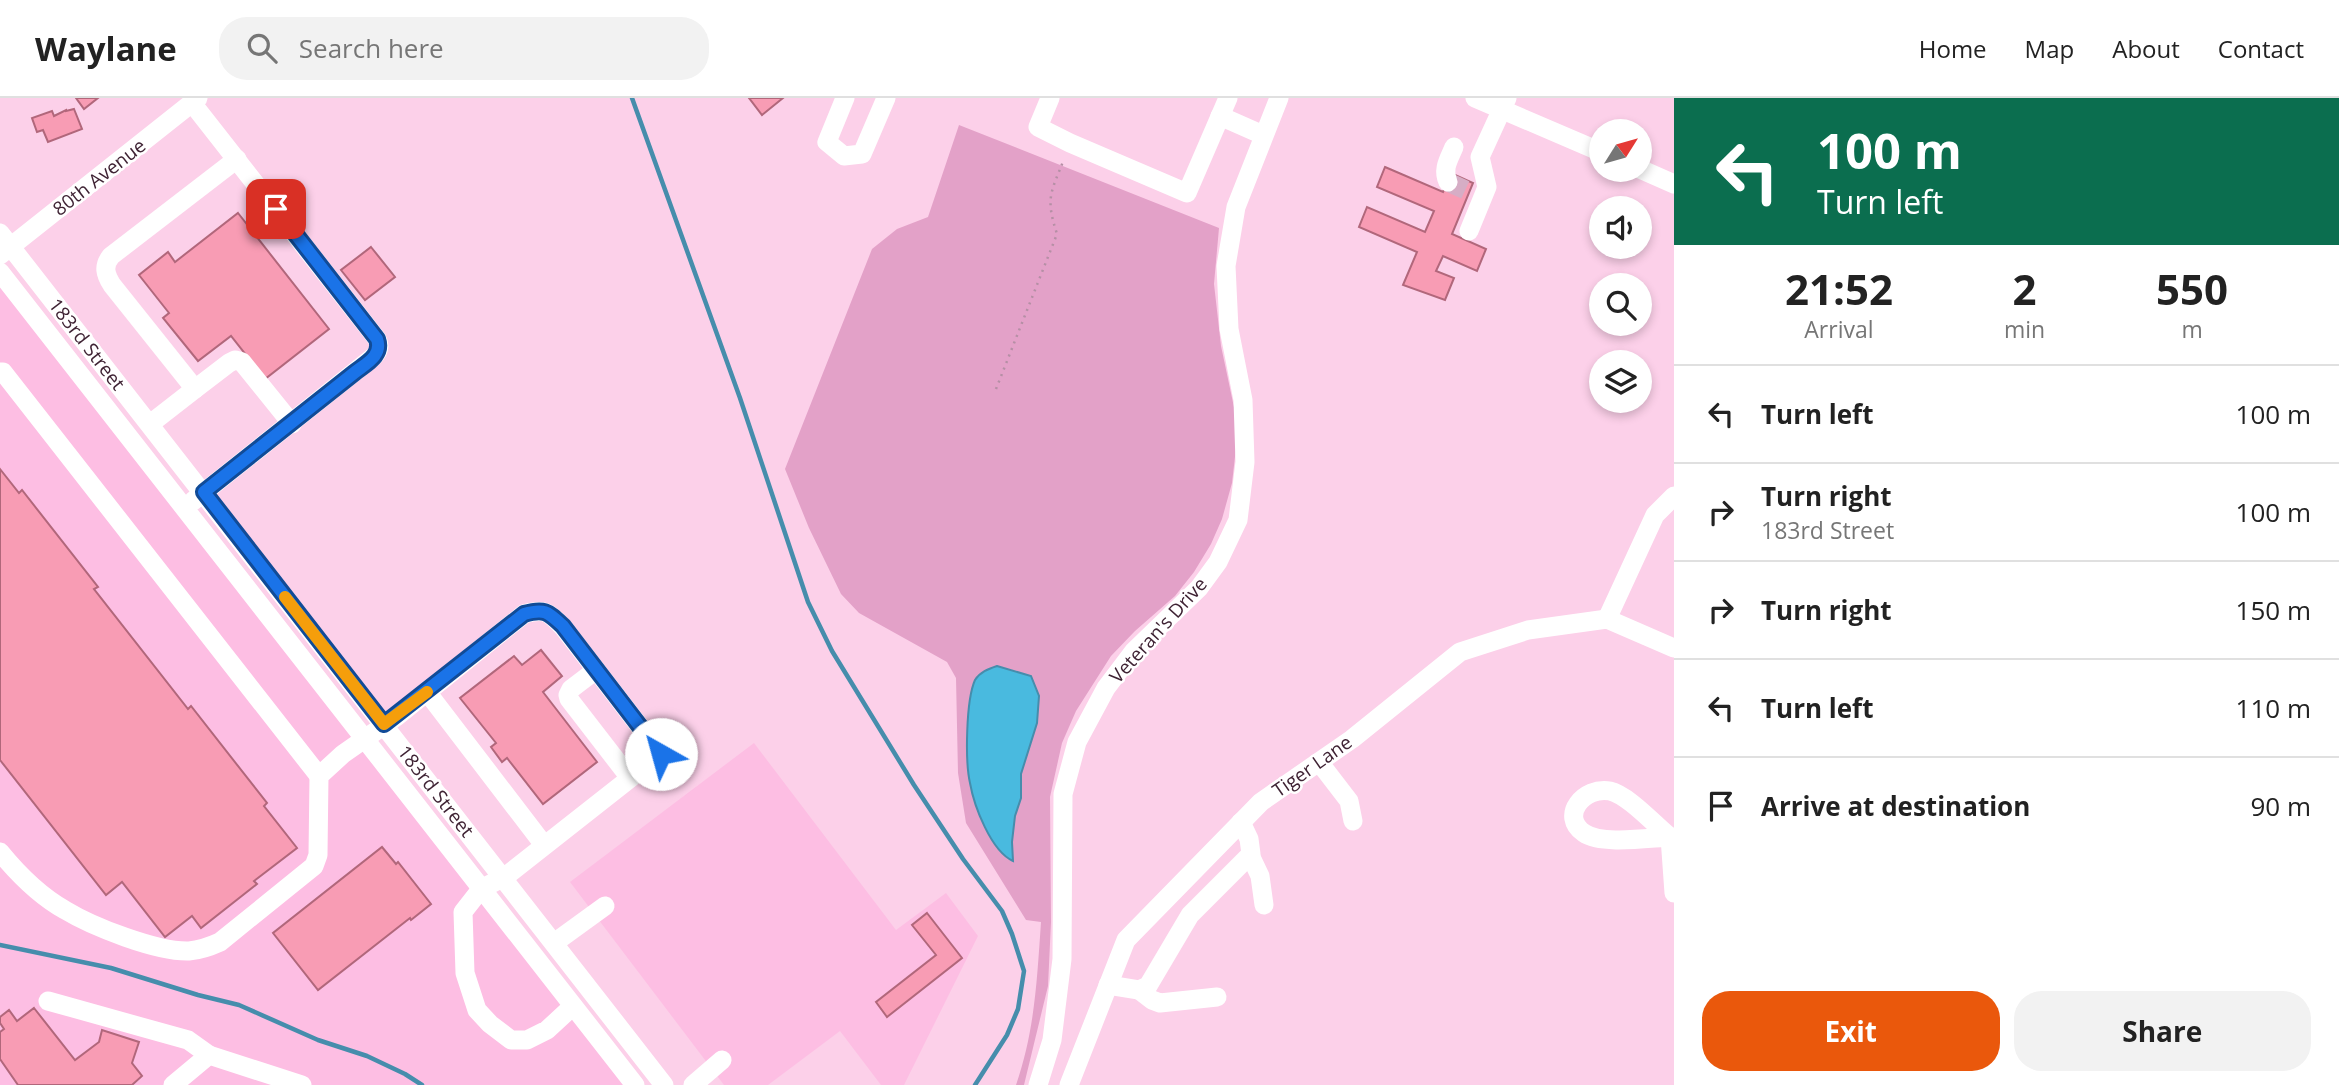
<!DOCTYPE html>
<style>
body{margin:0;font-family:"Open Sans",sans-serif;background:#f2f2f2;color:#222;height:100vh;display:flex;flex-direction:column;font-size:26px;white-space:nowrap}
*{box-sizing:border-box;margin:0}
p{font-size:23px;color:#767676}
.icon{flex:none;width:38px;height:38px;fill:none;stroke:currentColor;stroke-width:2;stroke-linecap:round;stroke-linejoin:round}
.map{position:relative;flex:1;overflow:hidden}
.sheet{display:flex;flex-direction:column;background:#fff;width:665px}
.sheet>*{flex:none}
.hud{background:#0b6e4f;color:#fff;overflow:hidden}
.needle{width:46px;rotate:53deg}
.controls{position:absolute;left:1589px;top:21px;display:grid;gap:14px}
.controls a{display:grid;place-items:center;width:63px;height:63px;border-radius:50%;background:#fff;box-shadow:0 4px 10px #0003;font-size:35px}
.pin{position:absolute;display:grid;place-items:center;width:60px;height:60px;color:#fff;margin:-30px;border-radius:14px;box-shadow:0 4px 10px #0006}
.me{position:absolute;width:77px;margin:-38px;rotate:322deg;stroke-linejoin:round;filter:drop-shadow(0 0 5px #0008)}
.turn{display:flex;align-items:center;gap:24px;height:147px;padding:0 28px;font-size:32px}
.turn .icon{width:91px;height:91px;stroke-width:2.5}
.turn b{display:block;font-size:49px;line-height:60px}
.eta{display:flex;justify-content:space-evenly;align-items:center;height:119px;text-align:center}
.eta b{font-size:42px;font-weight:700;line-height:49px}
.primary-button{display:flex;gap:14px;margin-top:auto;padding:14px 28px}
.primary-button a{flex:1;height:80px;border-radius:28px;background:#ea580c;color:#fff;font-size:28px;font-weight:700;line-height:80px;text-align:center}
.primary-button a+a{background:#f2f2f2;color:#222}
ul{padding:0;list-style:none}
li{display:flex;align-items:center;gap:21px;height:98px;padding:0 28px;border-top:2px solid #e0e0e0}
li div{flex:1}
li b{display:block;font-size:26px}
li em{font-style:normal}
header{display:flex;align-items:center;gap:42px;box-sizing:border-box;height:98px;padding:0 35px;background:#fff;border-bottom:2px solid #e0e0e0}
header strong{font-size:33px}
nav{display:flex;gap:38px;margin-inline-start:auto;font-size:24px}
.search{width:490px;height:63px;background:#f2f2f2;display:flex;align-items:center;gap:18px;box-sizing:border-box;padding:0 24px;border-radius:28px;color:#767676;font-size:26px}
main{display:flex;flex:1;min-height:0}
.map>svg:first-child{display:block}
</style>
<header>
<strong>Waylane</strong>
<div class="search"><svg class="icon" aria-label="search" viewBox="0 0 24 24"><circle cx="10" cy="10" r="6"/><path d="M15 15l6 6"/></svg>Search here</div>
<nav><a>Home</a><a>Map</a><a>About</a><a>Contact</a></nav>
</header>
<main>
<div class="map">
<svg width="1674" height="987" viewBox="0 0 1674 987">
<rect width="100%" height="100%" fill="#fcd0e9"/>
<g fill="#fdbee3">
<path d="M0 163 642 987H0Z"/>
<path d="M754 645 896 832 946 795 978 838 904 987H881L840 933 768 987H724L570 784Z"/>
</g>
<path fill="#e3a1c8" d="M959 27 1219 130 1214 186 1221 248 1235 314 1236 350 1232 385 1222 421 1211 446 1194 474 1175 498 1135 533 1111 558 1076 613 1062 645 1050 699 1051 824 1048 888 1024 987H1016C1035 932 1037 881 1041 824L1026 822 966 725 958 675 956 580 947 564 859 515 841 496 809 430 785 371 872 151 897 131 928 119Z"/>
<path fill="#49badf" stroke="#468dac" stroke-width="2" d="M997 568 1031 578 1039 598 1037 625 1021 676V700L1015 718 1012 744 1013 763C991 753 974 708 970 685 965 663 966 602 975 582 980 574 988 571 997 568Z"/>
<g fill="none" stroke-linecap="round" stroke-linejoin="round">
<g stroke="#468dac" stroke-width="4.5">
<path d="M632 0 740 300 808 504 832 553 914 687 963 761 1002 813 1012 836 1024 873 1018 911 1007 937 975 987"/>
<path d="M0 847 111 870 198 897 239 907 318 942 367 958 405 976 422 987"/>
</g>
</g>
<g fill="#f89cb4" stroke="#b1677b" stroke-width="2">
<path d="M76 0H98L84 11Z"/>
<path d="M749 0H783L762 17Z"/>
<path d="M74 11 82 31 48 44 43 32 37 34 32 20 52 13 54 18 66 12V13Z"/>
<path d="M1385 69 1443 94 1451 75 1473 85 1452 136 1486 151 1477 173 1443 158 1436 173 1454 180 1445 202 1403 187 1417 154 1359 129 1367 109 1425 134 1434 113 1377 89Z"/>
<path d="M238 115 329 231 265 281 231 238 198 263 163 220 169 215 139 177 168 154 175 164Z"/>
<path d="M371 149 395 179 365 202 341 172Z"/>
<path d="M0 371 19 395 22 392 98 489 94 491 188 611 191 608 267 705 264 708 297 750 254 783 257 786 201 830 192 818 165 839 122 784 106 797 0 662Z"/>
<path d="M541 552 562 578 543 594 597 664 543 706 507 660 502 664 491 649 496 645 460 600 514 558 522 567Z"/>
<path d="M382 749 396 766 398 764 431 806 411 822 410 820 318 892 273 835Z"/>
<path d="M927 815 962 860 887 919 876 904 936 857 912 827Z"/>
<path d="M34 910 75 962 99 944 102 932 139 944 132 965 142 978 132 987H18L0 961V934L4 931 0 925V919L9 912 17 923Z"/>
</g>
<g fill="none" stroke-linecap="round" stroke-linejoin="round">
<path stroke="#d6adc5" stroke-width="19" stroke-dasharray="19 10" stroke-linecap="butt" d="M1448 84 1470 94"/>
<path stroke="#b58fa5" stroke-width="2.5" stroke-dasharray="2 5" stroke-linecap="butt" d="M996 291 1057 136C1045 99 1051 95 1064 61"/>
<g stroke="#fff" stroke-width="19">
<path d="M845 0 827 44 844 58 862 56 886 0"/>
<path d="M1050 0 1038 29 1070 45 1187 95 1228 0"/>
<path d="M1475 0 1601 54"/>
<path d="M192 5 377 241C381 249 379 254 372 260L193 403"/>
<path d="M1220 18 1263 37"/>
<path d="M1640 71 1674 86"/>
<path d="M1448 84C1442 71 1449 61 1454 49"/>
<path d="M1469 133 1487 89 1480 59 1507 0"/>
<path d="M0 135 664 987"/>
<path d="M0 157 198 0"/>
<path d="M0 174 635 987"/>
<path d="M0 274H3L319 678"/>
<path d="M195 291 229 265 235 262 242 264 292 326"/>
<path d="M150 326 195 291 112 187C105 176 103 168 111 158L237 61"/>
<path d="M1607 521 1655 417 1674 398"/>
<path d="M596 572 571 591 568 597 569 601 630 680"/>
<path d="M427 594 544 747"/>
<path d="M1319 664 1349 703 1353 723"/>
<path d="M1674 739H1670C1648 740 1601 747 1584 735 1559 718 1584 688 1610 693 1628 697 1655 727 1670 739L1674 795"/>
<path d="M0 754C18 776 40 798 65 812 93 829 157 854 189 853 201 852 209 849 220 844L314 768 318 757 319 678 343 656 396 619 524 516C545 510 548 514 563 529L661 656 506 778 481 791 463 814 465 875 477 912 490 926 511 942H527L547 932 573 908"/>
<path d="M1250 757 1260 778 1264 807"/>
<path d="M554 845 605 808"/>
<path d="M1108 887 1139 892 1148 888 1190 817 1251 756 1249 741 1241 724"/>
<path d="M1139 892 1152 902 1160 905 1217 899"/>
<path d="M48 903 188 942 209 957"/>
<path d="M173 987 209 957 302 987"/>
<path d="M693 987 722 962"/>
<path d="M1038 987 1052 942 1062 861 1063 696 1077 644 1106 590 1134 553 1199 490 1218 464 1238 422 1245 364 1243 302 1229 231 1226 168 1236 109 1279 0"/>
<path d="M1069 987 1126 842 1261 704 1352 641 1460 554 1528 532 1607 521 1674 550"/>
</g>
</g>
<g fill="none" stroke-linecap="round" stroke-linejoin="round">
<defs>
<path id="route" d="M276 111 377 241C383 258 365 266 354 275L204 394 384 626 524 516C545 510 548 514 563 528L661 656"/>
</defs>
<use href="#route" stroke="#114b97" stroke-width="18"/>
<use href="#route" stroke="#1a73e8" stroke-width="12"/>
<path stroke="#f59e0b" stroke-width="12" d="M285 499 384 626 427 594"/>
</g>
<g text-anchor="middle" stroke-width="5" stroke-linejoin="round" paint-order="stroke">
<g font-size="19" fill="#3f2334" stroke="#fff">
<text transform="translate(99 79) rotate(-38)" y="7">80th Avenue</text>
<text transform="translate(87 246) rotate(52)" y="7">183rd Street</text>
<text transform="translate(1158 532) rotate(-48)" y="7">Veteran's Drive</text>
<text transform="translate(1312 668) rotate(-35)" y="7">Tiger Lane</text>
<text transform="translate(436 693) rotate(52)" y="7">183rd Street</text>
</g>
</g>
</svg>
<div class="controls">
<a><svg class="needle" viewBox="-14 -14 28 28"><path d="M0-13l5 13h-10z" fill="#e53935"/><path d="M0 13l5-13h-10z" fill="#767676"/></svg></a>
<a><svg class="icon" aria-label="sound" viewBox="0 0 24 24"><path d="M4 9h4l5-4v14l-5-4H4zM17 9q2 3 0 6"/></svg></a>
<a><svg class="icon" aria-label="search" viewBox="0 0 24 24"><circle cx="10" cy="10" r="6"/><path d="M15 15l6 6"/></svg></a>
<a><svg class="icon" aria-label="layers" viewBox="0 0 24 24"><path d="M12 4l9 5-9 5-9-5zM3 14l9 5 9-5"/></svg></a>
</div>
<div class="pin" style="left:276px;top:111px;background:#d93025"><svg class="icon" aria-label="arrive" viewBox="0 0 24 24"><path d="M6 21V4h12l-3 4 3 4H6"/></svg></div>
<svg class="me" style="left:661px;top:656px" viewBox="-20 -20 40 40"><circle r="19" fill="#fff"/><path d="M0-13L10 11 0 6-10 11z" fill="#1a73e8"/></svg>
</div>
<section class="sheet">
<div class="hud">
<div class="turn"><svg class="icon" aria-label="left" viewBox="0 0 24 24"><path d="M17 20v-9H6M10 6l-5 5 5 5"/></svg><div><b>100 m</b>Turn left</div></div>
</div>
<div class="eta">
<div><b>21:52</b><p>Arrival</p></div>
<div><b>2</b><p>min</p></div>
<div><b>550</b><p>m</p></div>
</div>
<ul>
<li><svg class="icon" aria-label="left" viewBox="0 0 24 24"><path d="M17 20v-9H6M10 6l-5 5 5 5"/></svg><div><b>Turn left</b></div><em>100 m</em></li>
<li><svg class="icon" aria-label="right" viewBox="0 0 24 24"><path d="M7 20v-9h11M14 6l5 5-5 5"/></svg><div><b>Turn right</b><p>183rd Street</p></div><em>100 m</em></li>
<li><svg class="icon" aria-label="right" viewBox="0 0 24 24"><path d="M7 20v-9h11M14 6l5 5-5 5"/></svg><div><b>Turn right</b></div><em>150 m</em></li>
<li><svg class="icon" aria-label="left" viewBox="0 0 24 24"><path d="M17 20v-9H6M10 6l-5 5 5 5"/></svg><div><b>Turn left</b></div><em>110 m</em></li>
<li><svg class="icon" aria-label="arrive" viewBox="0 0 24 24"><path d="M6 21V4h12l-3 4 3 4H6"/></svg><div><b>Arrive at destination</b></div><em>90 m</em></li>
</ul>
<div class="primary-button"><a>Exit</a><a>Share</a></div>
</section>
</main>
